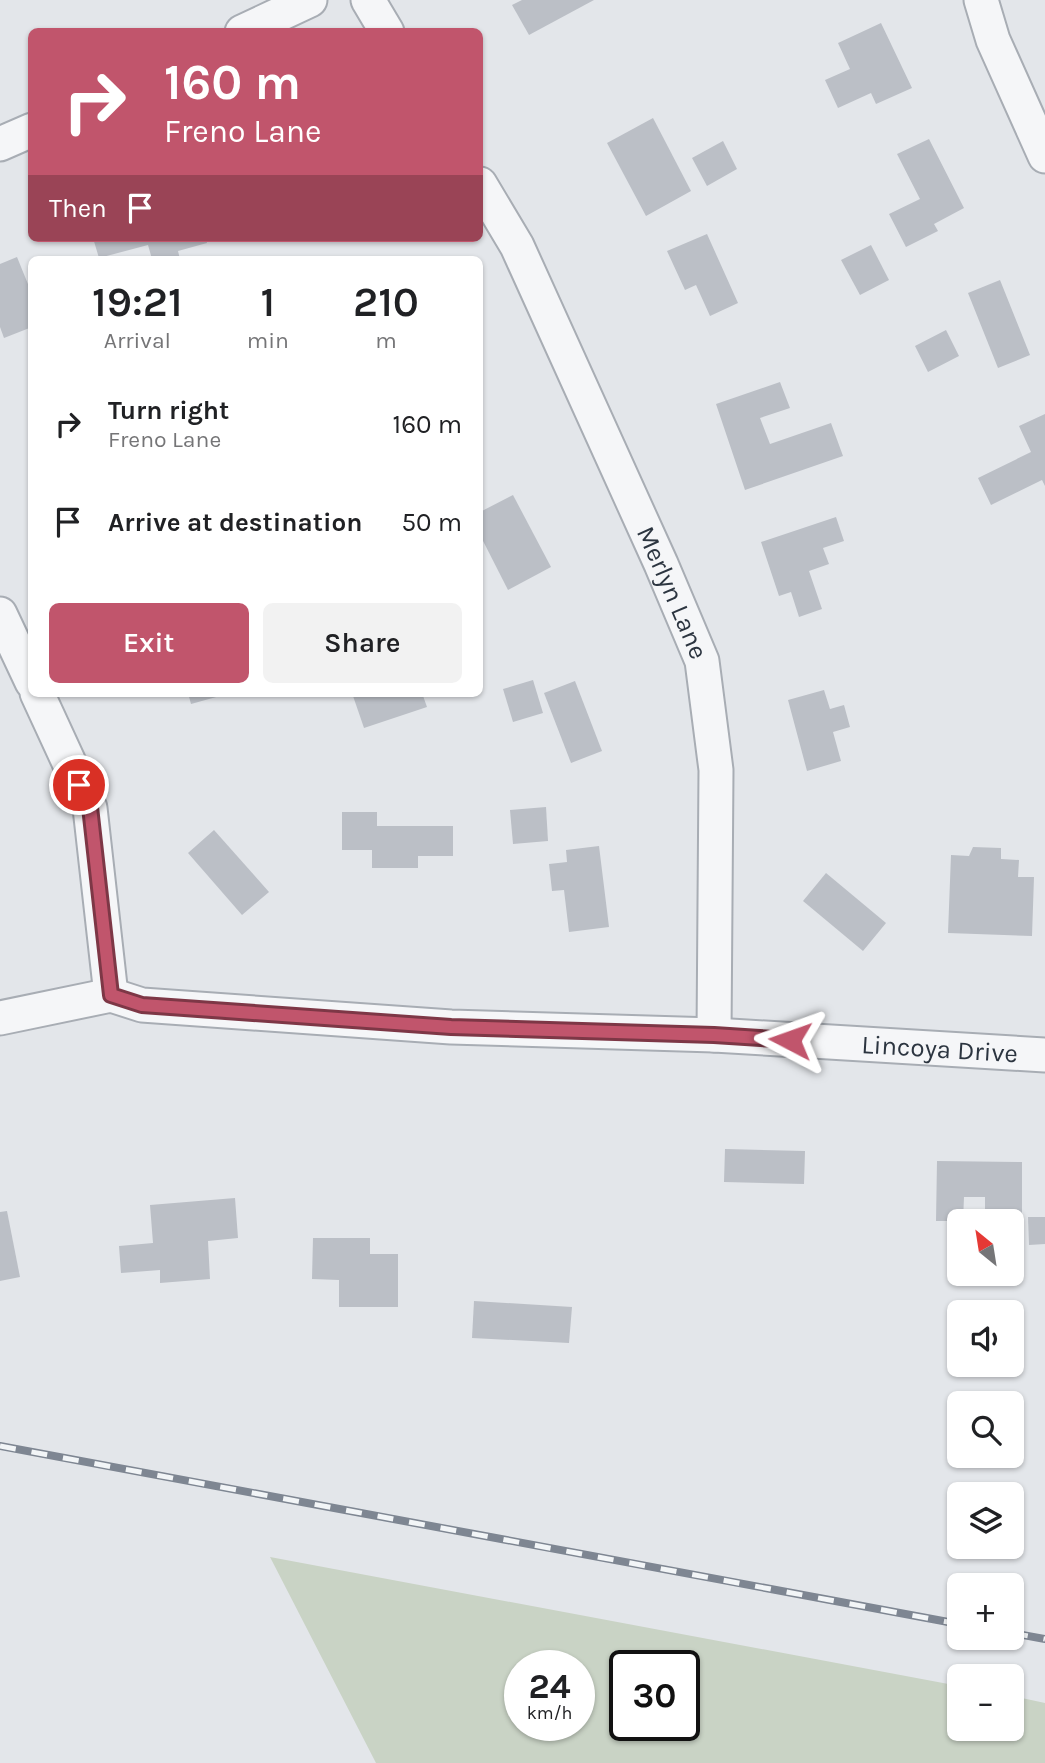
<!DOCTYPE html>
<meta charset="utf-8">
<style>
body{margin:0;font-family:Karla,sans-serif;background:#f2f2f2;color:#202124;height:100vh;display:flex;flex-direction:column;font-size:26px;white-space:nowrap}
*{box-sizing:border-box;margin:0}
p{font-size:23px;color:#757577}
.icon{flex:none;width:38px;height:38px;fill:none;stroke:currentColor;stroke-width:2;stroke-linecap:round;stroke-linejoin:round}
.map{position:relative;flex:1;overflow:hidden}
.panel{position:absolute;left:28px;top:256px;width:455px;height:441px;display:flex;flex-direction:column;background:#fff;border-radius:10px;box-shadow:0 2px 5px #0004}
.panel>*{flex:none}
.hud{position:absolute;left:28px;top:28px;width:455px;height:214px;border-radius:10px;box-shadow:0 2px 5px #0004;background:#c1556c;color:#fff;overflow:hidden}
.needle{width:46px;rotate:330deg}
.buttons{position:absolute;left:947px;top:1209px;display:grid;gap:14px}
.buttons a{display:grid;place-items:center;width:77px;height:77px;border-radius:10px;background:#fff;box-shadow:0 2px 5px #0004;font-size:35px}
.speed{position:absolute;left:504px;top:1650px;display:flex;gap:14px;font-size:35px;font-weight:700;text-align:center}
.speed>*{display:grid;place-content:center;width:91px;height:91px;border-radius:50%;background:#fff;box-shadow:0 2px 5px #0004;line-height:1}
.speed small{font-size:18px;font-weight:400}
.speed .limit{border:4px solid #111;border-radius:10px;background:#fff;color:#111}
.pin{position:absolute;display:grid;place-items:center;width:60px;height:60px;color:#fff;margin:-30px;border:4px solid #fff;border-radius:50%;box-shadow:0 2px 7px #0007}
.me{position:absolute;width:77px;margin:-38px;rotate:274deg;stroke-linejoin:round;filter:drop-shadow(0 0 5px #0008)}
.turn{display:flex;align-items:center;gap:24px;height:147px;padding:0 21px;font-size:32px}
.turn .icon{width:91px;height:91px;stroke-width:2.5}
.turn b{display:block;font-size:49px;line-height:60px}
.then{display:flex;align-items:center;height:66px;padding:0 21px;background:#0003;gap:14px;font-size:26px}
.eta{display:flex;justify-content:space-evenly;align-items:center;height:119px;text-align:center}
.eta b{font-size:42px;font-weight:600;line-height:49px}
.button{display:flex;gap:14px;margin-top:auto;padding:14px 21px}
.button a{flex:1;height:80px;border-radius:10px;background:#c1556c;color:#fff;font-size:28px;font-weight:600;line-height:80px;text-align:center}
.button a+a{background:#f2f2f2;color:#202124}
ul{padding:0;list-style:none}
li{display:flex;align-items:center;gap:21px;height:98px;padding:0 21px}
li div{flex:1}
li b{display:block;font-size:26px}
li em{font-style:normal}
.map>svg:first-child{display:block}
</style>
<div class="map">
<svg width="1045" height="1763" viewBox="0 0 1045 1763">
<rect width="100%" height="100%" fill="#e3e6ea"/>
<path fill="#c9d3c5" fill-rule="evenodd" d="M270 1557 959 1686V1729H1012V1696L1045 1703V1763H376ZM579 1666V1726H520V1666ZM625 1666H684V1726H625Z"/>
<g fill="#bbbfc6">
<path d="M522 0H594L529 35 512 5Z"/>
<path d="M881 23 912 88 876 104 871 93 838 108 825 80 850 69 838 43Z"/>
<path d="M653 118 691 191 646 216 607 143Z"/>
<path d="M929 139 964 208 934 224 938 231 906 247 889 214 920 199 897 154Z"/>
<path d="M723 141 737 169 707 186 692 158Z"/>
<path d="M707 234 738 303 710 316 696 285 685 290 667 251Z"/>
<path d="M93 238H206L207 243 178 251 180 259H152L148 245 99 258Z"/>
<path d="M871 245 889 280 860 295 841 260Z"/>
<path d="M17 257 32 294V327L4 338 0 327V264Z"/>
<path d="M1000 280 1030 355 998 368 968 293Z"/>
<path d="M946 330 959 356 928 372 915 346Z"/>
<path d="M780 382 790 408 760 418 770 444 831 423 843 456 745 490 716 404Z"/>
<path d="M1045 414V486L1042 480 991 505 978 478 1031 452 1019 426Z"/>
<path d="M513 495 551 567 508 590 480 535V512Z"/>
<path d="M836 517 844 541 823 548 829 564 809 571 822 609 799 617 791 592 779 596 761 542Z"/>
<path d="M533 680 543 713 513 722 503 689Z"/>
<path d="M575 681 602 751 571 763 544 693Z"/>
<path d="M824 690 830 709 844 705 850 727 833 732 841 761 807 771 788 700Z"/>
<path d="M188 693H227V694L191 704Z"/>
<path d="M352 693H422L427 707 364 728Z"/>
<path d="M546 807 548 841 513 844 510 810Z"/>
<path d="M342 812H377V826H453V856H418V868H372V850H342Z"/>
<path d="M214 830 269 892 242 915 188 853Z"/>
<path d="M599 846 609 927 569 932 564 890 552 891 549 864 567 862 566 850Z"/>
<path d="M973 847 1001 848V859L1019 860 1018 877H1034L1032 936 948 933 951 855 969 856Z"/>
<path d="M826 873 886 923 863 951 803 901Z"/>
<path d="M725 1149 805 1151 804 1184 724 1182Z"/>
<path d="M937 1161 1022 1162V1216H1009V1222H985V1197H964L963 1221H936Z"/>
<path d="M235 1198 238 1238 208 1241 210 1279 160 1283V1270L121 1273 119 1246 153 1243 150 1205Z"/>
<path d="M7 1211 20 1277 0 1281V1212Z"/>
<path d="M1028 1217H1045V1244L1029 1245Z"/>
<path d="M313 1238H370V1254H398V1307H339V1280L312 1279Z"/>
<path d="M474 1301 572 1307 569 1343 472 1338Z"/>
</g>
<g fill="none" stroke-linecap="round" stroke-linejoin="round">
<defs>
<g id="street">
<path d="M368 0 387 32"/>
<path d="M981 0 993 40 1045 156"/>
<path d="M242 32 310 0"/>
<path d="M0 144 32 130"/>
<path id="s1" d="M480 184 517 246 661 564 702 661 716 770 714 1035"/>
<path d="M0 614 32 682"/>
<path d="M37 693 90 808 111 995"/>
<path id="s2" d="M0 1018 111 995 142 1005 451 1027 714 1035 1045 1055"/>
</g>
</defs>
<use href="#street" stroke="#a8adb4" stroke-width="37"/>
<use href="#street" stroke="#f5f6f8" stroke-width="33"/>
<defs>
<g id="rail">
<path d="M0 1446 959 1624"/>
<path d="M1012 1633 1045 1639"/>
</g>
</defs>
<use href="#rail" stroke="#7e8692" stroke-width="8"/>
<use href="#rail" stroke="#f2f5f7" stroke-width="5" stroke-dasharray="16" stroke-linecap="butt"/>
</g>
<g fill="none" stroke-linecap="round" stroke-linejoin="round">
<defs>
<path id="route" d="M79 785 90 807 111 995 142 1005 451 1027 714 1035 790 1040"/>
</defs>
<use href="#route" stroke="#7d3746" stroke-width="18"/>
<use href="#route" stroke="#c1556c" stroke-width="12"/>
</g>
<g text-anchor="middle" stroke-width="5" stroke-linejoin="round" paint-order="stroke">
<g font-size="26" fill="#2c3540" stroke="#f2f5f7">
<text dy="9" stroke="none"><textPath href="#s1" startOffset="452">Merlyn Lane</textPath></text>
<text dy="9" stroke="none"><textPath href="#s2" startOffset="945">Lincoya Drive</textPath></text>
</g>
</g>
</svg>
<div class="buttons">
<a><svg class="needle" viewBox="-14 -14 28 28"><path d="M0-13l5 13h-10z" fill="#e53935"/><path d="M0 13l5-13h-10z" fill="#757577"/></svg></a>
<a><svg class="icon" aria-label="sound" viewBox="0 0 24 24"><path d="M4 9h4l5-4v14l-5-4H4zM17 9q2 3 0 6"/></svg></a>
<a><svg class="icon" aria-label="search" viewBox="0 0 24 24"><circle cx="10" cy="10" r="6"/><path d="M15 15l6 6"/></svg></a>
<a><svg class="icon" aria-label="layers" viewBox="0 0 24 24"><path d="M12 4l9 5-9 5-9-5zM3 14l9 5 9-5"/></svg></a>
<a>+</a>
<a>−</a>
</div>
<div class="speed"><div>24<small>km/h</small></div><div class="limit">30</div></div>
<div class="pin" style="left:79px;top:785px;background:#d93025"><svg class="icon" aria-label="arrive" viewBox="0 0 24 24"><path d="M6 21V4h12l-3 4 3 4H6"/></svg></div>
<svg class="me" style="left:790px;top:1040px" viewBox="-20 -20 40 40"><path d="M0-17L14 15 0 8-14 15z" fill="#c1556c" stroke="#fff" stroke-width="4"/></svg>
<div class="hud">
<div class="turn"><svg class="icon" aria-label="right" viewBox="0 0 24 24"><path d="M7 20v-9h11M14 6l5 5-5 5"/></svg><div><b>160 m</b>Freno Lane</div></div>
<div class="then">Then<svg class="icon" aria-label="arrive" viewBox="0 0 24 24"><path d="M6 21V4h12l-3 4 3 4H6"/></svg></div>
</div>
<section class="panel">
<div class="eta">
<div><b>19:21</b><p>Arrival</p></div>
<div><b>1</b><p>min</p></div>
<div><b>210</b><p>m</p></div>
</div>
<ul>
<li><svg class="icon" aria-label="right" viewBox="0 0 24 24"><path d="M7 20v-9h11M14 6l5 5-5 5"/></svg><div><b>Turn right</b><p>Freno Lane</p></div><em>160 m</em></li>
<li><svg class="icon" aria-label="arrive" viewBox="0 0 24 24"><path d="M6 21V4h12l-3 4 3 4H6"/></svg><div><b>Arrive at destination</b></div><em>50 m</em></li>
</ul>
<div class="button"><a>Exit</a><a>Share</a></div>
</section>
</div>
